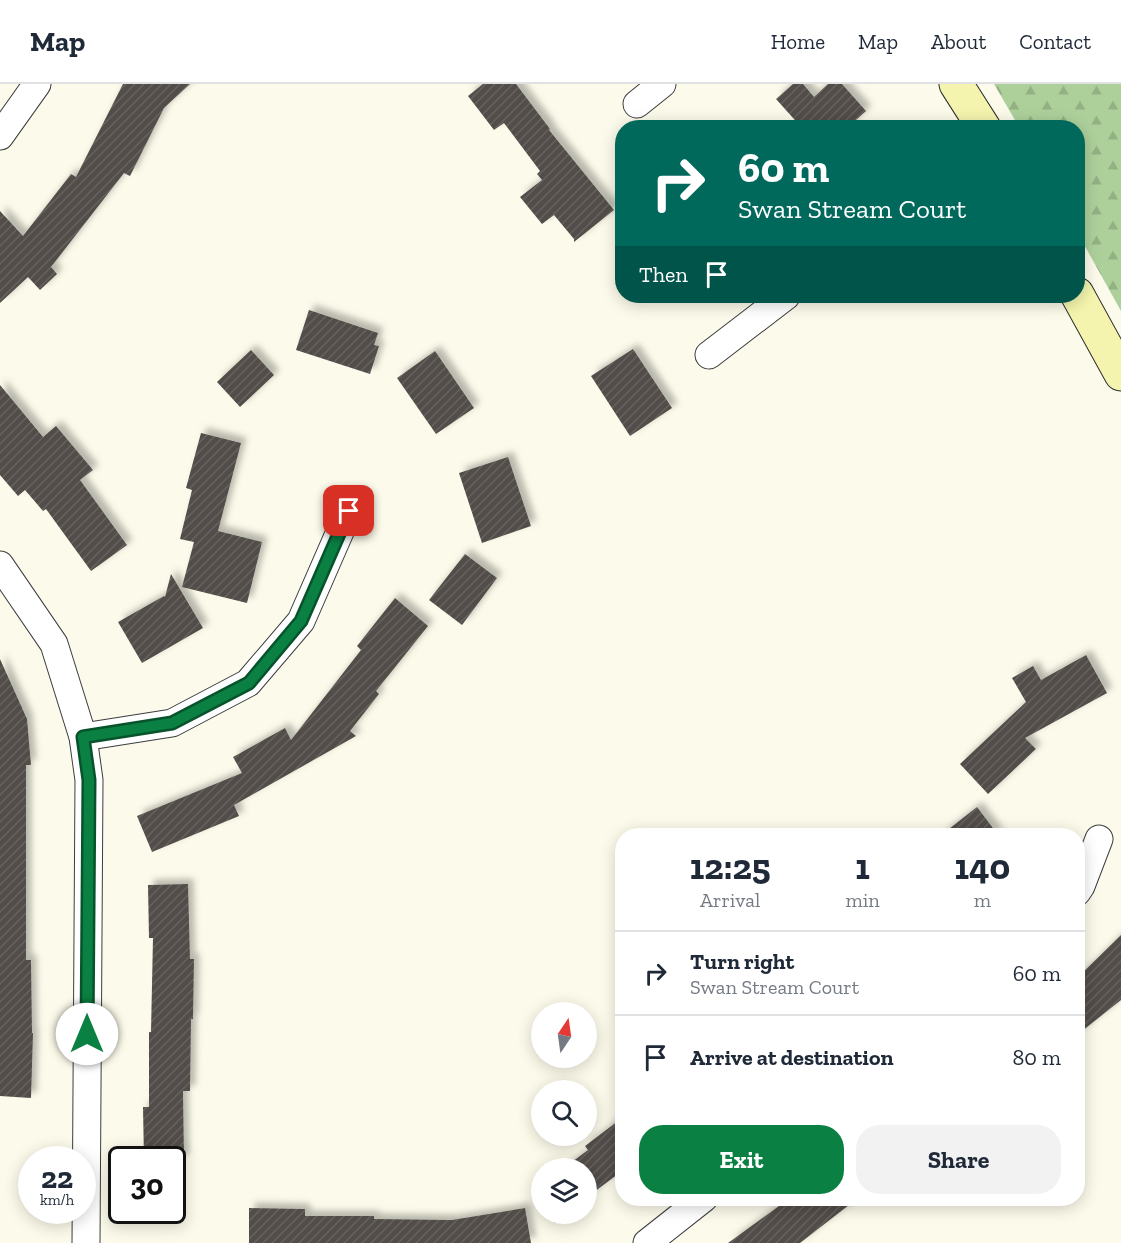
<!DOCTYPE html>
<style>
body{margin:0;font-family:"Zilla Slab",serif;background:#f2f2f3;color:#1f2937;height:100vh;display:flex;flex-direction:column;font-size:22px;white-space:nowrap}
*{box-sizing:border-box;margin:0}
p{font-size:20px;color:#747a83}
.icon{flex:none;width:33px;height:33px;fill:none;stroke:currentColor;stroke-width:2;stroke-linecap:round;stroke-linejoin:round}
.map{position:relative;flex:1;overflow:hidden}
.sheet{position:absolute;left:615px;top:744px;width:470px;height:378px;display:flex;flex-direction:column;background:#fff;border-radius:24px;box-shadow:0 3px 15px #0003}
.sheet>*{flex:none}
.hud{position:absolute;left:615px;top:36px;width:470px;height:183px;border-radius:24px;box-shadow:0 3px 15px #0003;background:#00695c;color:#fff;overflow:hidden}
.needle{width:39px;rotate:13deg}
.tools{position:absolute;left:531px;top:918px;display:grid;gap:12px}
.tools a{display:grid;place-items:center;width:66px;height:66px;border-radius:50%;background:#fff;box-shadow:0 3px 15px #0003;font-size:30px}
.speed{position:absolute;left:18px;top:1062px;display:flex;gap:12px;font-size:30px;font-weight:700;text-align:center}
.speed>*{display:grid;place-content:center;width:78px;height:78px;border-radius:50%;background:#fff;box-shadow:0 3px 15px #0003;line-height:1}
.speed small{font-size:15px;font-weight:400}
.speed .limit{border:3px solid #111;border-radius:9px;background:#fff;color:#111}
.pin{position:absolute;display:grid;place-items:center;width:51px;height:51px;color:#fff;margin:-26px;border-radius:12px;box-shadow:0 3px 9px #0006}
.me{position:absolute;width:66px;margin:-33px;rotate:0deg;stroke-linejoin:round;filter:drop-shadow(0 0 4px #0008)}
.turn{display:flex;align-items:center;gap:21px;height:126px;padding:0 24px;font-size:27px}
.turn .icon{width:78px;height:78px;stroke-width:2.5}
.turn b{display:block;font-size:42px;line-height:51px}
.then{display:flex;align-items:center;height:57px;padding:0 24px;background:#0003;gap:12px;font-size:22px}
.eta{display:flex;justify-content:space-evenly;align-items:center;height:102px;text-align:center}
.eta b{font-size:36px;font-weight:700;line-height:42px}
.button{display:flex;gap:12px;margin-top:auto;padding:12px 24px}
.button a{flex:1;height:69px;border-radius:24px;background:#0b8043;color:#fff;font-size:24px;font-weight:700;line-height:69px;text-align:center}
.button a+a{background:#f2f2f3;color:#1f2937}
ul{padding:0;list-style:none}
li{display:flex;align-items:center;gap:18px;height:84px;padding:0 24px;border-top:2px solid #e0e1e3}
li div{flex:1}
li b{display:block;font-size:22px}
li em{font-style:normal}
header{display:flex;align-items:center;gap:36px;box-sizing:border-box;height:84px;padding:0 30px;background:#fff;border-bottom:2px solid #e0e1e3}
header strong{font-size:28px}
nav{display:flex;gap:33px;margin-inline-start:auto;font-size:21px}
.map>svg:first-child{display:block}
</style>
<header>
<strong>Map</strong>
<nav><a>Home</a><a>Map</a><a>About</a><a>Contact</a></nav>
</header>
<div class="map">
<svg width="1121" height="1159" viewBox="0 0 1121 1159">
<defs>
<pattern id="forest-firs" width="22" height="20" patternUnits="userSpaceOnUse" patternTransform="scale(1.5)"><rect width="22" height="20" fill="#add09b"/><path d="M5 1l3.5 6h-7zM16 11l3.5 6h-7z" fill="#94b184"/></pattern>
<pattern id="building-hatch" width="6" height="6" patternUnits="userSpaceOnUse" patternTransform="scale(1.5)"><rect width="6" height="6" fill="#524d48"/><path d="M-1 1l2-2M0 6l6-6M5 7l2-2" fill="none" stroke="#66625e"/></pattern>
<filter id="shadow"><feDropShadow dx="5.5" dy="-5.5" stdDeviation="3" flood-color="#0004"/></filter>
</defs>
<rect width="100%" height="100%" fill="#fcfbeb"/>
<path fill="url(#forest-firs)" d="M994 0H1121V227L1077 148V44L1019 43Z"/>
<g fill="url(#building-hatch)" filter="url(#shadow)">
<path d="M123 0H190L164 24 130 92 124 89 51 183 57 190 40 206 28 193 0 219V127L23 152 71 90 76 93Z"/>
<path d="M483 0H516L550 45 549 46 614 126 574 158V155L554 131 542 140 520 113 542 96 537 90 540 87 504 39 494 46 468 12Z"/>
<path d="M793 0H803L814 13 828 0H842L866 27 847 44H802L776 15Z"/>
<path d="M309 226 378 249 374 261 379 262 370 290 296 266Z"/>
<path d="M633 265 672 324 630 352 591 292Z"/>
<path d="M251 266 274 291 240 323 217 298Z"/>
<path d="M435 267 474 324 436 350 397 294Z"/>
<path d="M0 301 43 353 56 342 93 386 80 396 127 461 91 487 46 425 43 427 25 406 18 412 0 391Z"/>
<path d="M201 349 241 359 218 447 262 458 247 519 182 503 194 458 180 455 192 406 186 404Z"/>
<path d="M508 373 531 442 482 459 459 389Z"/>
<path d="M465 470 497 494 462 541 429 516Z"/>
<path d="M171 490 203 544 142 579 118 538 164 512 165 513Z"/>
<path d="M395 514 428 542 376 607 379 610 350 647 356 652 234 721 239 732 152 768 137 732 242 689 233 673 285 644 291 656 361 566 357 562Z"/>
<path d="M1086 571 1107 609 1025 654 1036 665 988 710 960 680 1026 618 1012 594 1033 582 1041 596Z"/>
<path d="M0 575 27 635 31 681H26V876H31L32 949H33L31 1014 0 1012Z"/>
<path d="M977 723 999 752H940Z"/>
<path d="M188 800 190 875H194L193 935H191L190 1007H183L184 1076H144L143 1023H149V948H151L153 854H149L148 801Z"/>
<path d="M1121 851V916L1077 951V894Z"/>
<path d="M622 1034V1087L586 1114V1084H564L588 1066 585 1062Z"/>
<path d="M542 1102V1122L532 1110Z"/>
<path d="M790 1114H858L800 1159H728Z"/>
<path d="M249 1124 305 1125V1132H374V1135L452 1136 525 1124 531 1159H249Z"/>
<path d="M547 1130H567L555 1139Z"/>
</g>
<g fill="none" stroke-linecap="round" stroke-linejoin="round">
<defs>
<g id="street">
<path d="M637 20 662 0"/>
<path d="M0 52 37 0"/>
<path d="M709 271 786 212"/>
<path d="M0 481 54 560 83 653 89 696 86 1159"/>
<path d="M83 653 172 639 248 599 301 537 349 427"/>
<path d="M1077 808 1081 802 1099 755"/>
<path d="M647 1159 704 1114"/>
</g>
<g id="secondary">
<path d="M956 0 984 44"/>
<path d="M1077 210 1121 290"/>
</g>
</defs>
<use href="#street" stroke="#3d3d3d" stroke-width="29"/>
<use href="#secondary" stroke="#2c2c2c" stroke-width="35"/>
<use href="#street" stroke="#fff" stroke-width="27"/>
<use href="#secondary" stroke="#f4f4ae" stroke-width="33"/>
</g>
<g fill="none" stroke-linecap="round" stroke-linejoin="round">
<defs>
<path id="route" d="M87 950 89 696 83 653 172 639 249 599 301 537 349 427"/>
</defs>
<use href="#route" stroke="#07532c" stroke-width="15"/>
<use href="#route" stroke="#0b8043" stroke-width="10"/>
</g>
</svg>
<div class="tools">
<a><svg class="needle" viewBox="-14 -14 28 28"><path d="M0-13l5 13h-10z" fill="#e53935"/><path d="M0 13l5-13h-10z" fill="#747a83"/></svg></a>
<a><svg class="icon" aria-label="search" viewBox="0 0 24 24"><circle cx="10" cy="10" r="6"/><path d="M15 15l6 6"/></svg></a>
<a><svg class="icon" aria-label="layers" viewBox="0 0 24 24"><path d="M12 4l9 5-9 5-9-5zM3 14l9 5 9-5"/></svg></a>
</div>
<div class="speed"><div>22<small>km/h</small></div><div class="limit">30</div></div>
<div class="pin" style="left:349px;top:427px;background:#d93025"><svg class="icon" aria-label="arrive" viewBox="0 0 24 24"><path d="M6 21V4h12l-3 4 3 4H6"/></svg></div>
<svg class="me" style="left:87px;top:950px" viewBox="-20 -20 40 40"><circle r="19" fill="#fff"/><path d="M0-13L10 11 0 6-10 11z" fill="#0b8043"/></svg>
<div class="hud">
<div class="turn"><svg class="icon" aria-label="right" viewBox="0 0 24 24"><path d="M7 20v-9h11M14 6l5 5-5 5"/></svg><div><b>60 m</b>Swan Stream Court</div></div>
<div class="then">Then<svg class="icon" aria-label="arrive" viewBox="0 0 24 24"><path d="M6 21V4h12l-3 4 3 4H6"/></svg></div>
</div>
<section class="sheet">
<div class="eta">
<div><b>12:25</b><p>Arrival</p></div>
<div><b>1</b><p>min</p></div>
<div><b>140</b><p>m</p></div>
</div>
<ul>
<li><svg class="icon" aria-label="right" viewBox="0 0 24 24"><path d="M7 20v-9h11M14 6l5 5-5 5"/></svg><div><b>Turn right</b><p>Swan Stream Court</p></div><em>60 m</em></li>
<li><svg class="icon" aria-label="arrive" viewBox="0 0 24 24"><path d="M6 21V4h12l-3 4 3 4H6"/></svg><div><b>Arrive at destination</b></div><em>80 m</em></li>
</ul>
<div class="button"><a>Exit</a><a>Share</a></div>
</section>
</div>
